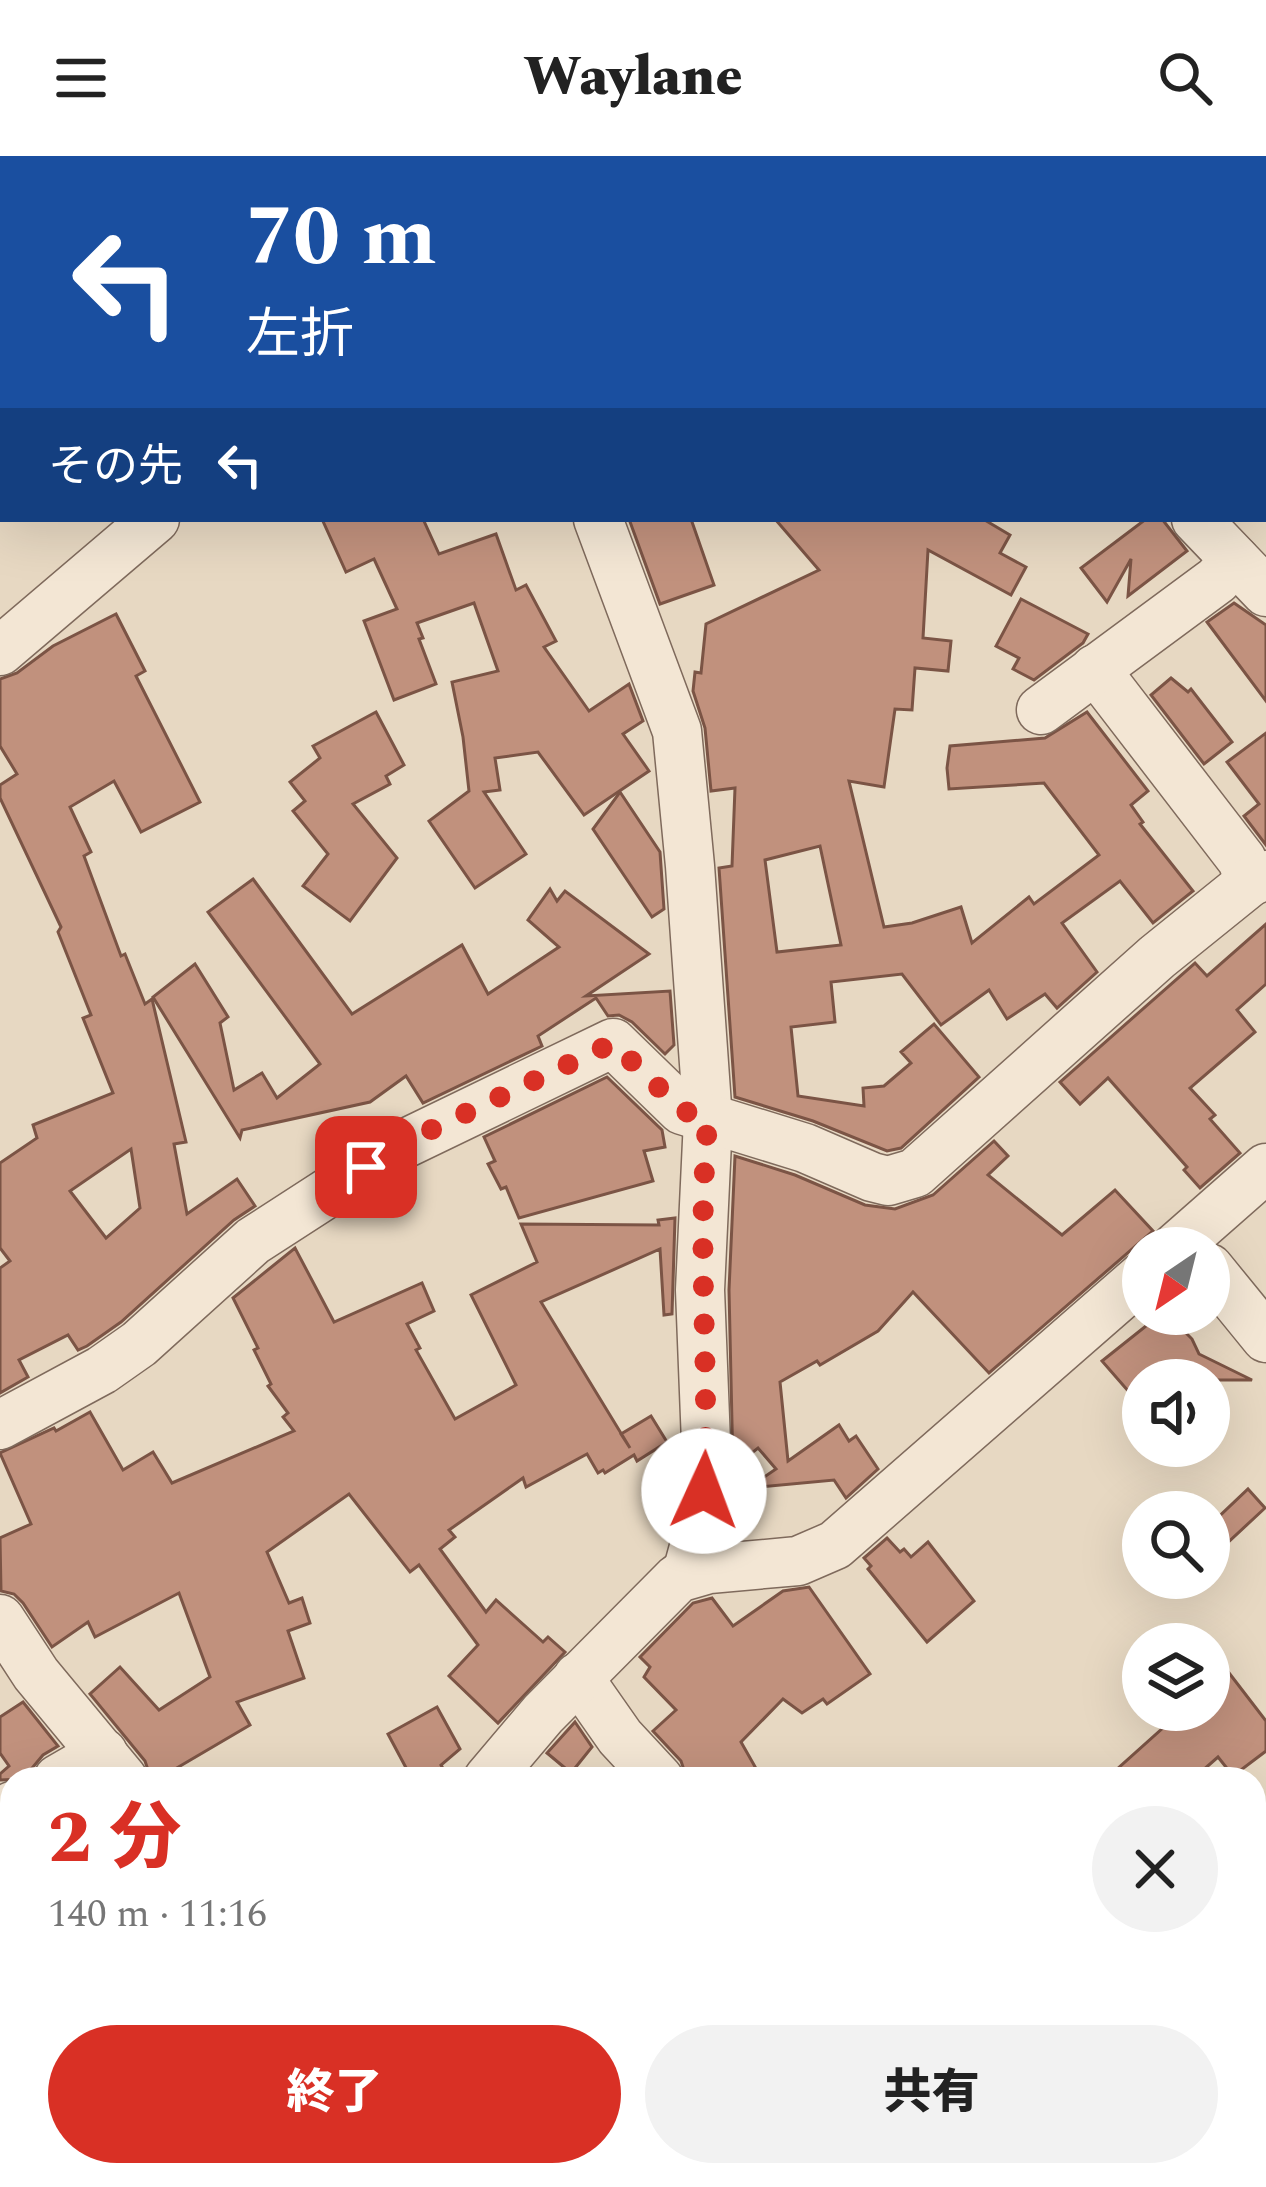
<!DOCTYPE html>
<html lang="ja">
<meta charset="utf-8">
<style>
body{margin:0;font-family:Spectral,"Noto Sans JP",serif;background:#f2f2f2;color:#222;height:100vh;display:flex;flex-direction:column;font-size:45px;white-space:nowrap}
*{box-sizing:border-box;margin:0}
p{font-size:39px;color:#767676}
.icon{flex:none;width:66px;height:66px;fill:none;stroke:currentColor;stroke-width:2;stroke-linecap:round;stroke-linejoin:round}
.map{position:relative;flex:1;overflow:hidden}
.side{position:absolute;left:0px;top:1611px;width:1266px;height:420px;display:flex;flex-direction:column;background:#fff;border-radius:36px 36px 0 0;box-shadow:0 12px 48px #0002}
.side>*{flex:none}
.guide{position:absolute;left:0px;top:0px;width:1266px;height:366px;box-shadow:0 12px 48px #0002;background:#1a4fa0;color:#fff;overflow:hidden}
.needle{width:78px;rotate:215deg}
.controls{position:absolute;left:1122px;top:1071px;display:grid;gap:24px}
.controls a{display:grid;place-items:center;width:108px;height:108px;border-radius:50%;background:#fff;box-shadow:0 12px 48px #0002;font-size:60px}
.pin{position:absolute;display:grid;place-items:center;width:102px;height:102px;color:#fff;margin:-51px;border-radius:24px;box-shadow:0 6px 18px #0006}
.me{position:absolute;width:132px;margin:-66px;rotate:2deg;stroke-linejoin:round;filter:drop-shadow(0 0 9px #0008)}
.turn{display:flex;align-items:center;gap:42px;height:252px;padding:0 48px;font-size:54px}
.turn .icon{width:156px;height:156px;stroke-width:2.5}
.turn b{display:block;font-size:84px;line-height:102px}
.then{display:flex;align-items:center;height:114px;padding:0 48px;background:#0003;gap:24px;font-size:45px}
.round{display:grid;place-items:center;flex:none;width:126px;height:126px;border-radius:63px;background:#f2f2f2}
.overview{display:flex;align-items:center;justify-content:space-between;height:204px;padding:0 48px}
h1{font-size:72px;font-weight:800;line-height:90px;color:#d93025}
.action{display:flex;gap:24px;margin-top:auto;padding:24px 48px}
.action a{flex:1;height:138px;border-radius:72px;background:#d93025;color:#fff;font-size:48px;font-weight:800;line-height:138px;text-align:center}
.action a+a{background:#f2f2f2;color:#222}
header{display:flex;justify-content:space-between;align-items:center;height:156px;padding:0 48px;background:#fff;font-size:54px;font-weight:800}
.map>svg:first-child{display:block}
</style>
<header><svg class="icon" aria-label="menu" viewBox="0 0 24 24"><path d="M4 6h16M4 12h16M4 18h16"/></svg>Waylane<svg class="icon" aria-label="search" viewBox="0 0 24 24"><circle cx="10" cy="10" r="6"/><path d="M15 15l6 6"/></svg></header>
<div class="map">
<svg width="1266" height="2031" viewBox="0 0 1266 2031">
<rect width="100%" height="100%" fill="#e7d8c2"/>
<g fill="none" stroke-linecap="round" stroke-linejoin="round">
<g stroke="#a4bbb1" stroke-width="63">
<path d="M969 0 972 3"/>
<path d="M1263 320 1266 322"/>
</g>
</g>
<g fill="#c1917d" stroke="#7b5445" stroke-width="3" fill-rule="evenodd">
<path d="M322 363H423L439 398 496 378 516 434 526 429 556 485 544 491 589 555 629 528 643 565 623 578 649 615 584 659 538 596 495 602 500 634 484 636 526 698 475 732 429 665 469 635 463 581 452 526 498 515 474 447 417 467 423 482 419 483 436 528 394 544 364 465 397 453 374 403 346 416Z"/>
<path d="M629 363H691L714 429 660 448Z"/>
<path d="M775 363H983L1010 379 1000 397 1026 411 1011 439 928 394 923 482 951 485 948 515 915 512 912 554 895 553 884 631 849 625 884 771 912 767 961 751 972 787 1029 741 1034 748 1099 699 1044 627 949 633 947 612 950 590 1045 582 1087 556 1148 635 1131 649 1143 666 1140 668 1193 735 1153 767 1120 725 1062 767 1097 816 1057 852 1045 838 1007 863 989 834 941 869 902 818 831 826 835 866 791 871 798 940 864 950 863 932 884 930 911 907 901 896 934 868 979 921 901 992 887 995 813 965 735 941 719 712 732 710 735 632 711 635 705 572 693 535 695 516 701 517 706 468 819 414ZM820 690 841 789 777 796 765 704Z"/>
<path d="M1146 363H1162L1187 395 1128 440 1131 403 1107 446 1081 412Z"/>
<path d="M1021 443 1088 478 1083 487 1034 524 1013 513 1019 502 996 490Z"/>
<path d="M1234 447 1266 469V545L1207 466Z"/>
<path d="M116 458 145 515 136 520 200 646 141 676 114 625 70 651 91 696 84 700 121 800 125 798 145 848 152 843 186 986 174 988 187 1058 237 1023 255 1050 234 1064 121 1166 87 1190 78 1194 68 1179 19 1204 28 1221 0 1237V1112L10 1105 0 1092V1007L37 982 33 969 113 937 83 862 91 859 58 776 61 771 0 642V629L17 618 0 590V523L17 517 53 490ZM131 993 140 1052 106 1082 70 1035Z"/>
<path d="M1171 522 1188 536 1191 533 1232 586 1204 608 1151 539Z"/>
<path d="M376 556 404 609 386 620 390 628 353 648 397 702 350 765 303 730 328 698 293 655 305 645 290 626 320 602 313 590Z"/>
<path d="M1266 577V689L1244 660 1259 648 1227 606Z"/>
<path d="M620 636 660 696 664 753 652 761 593 673Z"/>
<path d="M253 723 352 858 462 789 488 838 559 791 528 764 550 733 557 745 565 735 649 798 586 840 670 835 674 889 665 898 632 866 619 859 608 860 596 842 538 880 542 890 423 947 406 920 370 946 242 974 240 982 153 841 195 808 228 861 220 867 234 934 262 917 277 942 320 908 208 756Z"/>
<path d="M1266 768V828L1237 854 1255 876 1190 932 1215 959 1210 963 1240 997 1200 1032 1184 1014 1187 1011 1108 922 1080 948 1060 926 1195 807 1207 820Z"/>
<path d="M607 921 662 974 665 991 644 995 653 1025 519 1062 506 1031 501 1033 488 1008 495 1005 484 981Z"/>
<path d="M994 985 1008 1000 988 1019 1062 1079 1115 1034 1153 1075 989 1217 913 1136 878 1175 820 1209 817 1205 780 1226 788 1305 839 1269 849 1285 856 1280 878 1313 846 1342 834 1324 748 1332 776 1313 758 1292 733 1312 729 1134 735 1000 795 1019 865 1049 895 1053 933 1039Z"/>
<path d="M675 1062 672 1158 664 1159 660 1093 541 1146 630 1292 621 1278 651 1260 667 1286 637 1305 634 1299 605 1317 603 1314 598 1317 587 1298 526 1331 523 1322 449 1374 455 1381 440 1393 486 1456 496 1444 543 1486 548 1481 565 1496 498 1567 449 1520 478 1489 419 1409 410 1416 349 1338 267 1396 289 1447 302 1442 310 1467 288 1475 304 1522 237 1546 250 1569 158 1623H151L145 1605 90 1538 120 1511 159 1554 210 1521 179 1437 95 1481 88 1466 52 1491 23 1447 14 1438 1 1435 0 1382 31 1368 0 1297 54 1272 56 1275 90 1256 123 1314 153 1296 172 1327 294 1275 283 1261 288 1257 268 1230 271 1228 254 1194 258 1192 233 1142 295 1092 334 1166 422 1127 434 1155 407 1168 420 1192 416 1194 455 1263 516 1229 471 1139 537 1106 521 1068 659 1069 658 1064Z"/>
<path d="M1161 1158H1167L1192 1183 1199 1198 1252 1224H1143V1252L1102 1205Z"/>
<path d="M1248 1333 1265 1352 1209 1404V1370Z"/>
<path d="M887 1382 900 1396 904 1393 911 1401 928 1386 974 1445 927 1486 868 1413 871 1410 864 1402Z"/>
<path d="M809 1431 870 1518 827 1548 823 1543 802 1557 783 1543 741 1586 762 1623H687L681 1605 653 1575 676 1554 644 1521 650 1511 640 1501 693 1447 712 1442 733 1470 783 1435Z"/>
<path d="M1226 1513 1266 1565V1595L1233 1620 1218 1601 1193 1623H1106L1183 1554H1209V1526Z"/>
<path d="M23 1546 58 1590 43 1599 23 1623 0 1624V1618L9 1610 0 1597V1561Z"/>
<path d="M437 1551 460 1593 441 1609 449 1623H412L388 1578Z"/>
<path d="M575 1566 592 1591 571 1617 547 1597Z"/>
</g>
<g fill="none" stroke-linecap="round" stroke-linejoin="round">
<defs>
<g id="minor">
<path d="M427 0 429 3"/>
<path d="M842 0 844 3"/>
<path d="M1158 0 1161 3"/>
<path d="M17 3 45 0"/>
<path d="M570 3 574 0"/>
<path d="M1263 150 1266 154"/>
<path d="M598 363 677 575 690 710 708 964 700 1134 706 1287 700 1369 687 1417"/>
<path d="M1196 363 1266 436"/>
<path d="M0 495 155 363"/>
<path d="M1095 513 1242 704 1250 726"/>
<path d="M1041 554 1217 424 1235 404"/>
<path d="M1175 1092 1266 1012"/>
<path d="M1209 1112 1266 1182"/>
<path d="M0 1269 102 1214 139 1188 253 1085 400 990 613 887 682 954 805 992 872 1021 888 1025 915 1017 1157 801 1250 726 1266 719"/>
<path d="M0 1463 36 1518 123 1623"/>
<path d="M578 1521 620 1581 659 1623"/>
<path d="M58 1623 103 1597"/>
<path d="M488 1623 543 1558 678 1422 709 1413 798 1405 835 1389 1143 1120"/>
<path d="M0 1656 12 1650"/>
<path d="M1254 1690 1266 1680"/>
<path d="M0 1983 12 1994"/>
<path d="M37 2019 49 2031"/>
<path d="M413 2019 425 2031"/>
<path d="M997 2019 1003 2031"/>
<path d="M85 2024 93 2031"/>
<path d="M941 2031 956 2019"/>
</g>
</defs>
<use href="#minor" stroke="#7f6a5c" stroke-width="51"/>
<use href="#minor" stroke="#f3e6d4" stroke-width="48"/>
</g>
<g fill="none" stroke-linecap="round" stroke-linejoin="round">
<path stroke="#d93025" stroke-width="21" stroke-dasharray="0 37.8" d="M366 1011 420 979 613 887 682 954 708 964C696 1088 710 1211 704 1335"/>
</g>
</svg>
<div class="controls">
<a><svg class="needle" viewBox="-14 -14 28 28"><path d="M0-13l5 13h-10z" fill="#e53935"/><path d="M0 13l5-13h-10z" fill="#767676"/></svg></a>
<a><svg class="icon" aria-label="sound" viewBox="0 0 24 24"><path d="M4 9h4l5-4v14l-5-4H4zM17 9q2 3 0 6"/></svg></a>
<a><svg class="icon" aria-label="search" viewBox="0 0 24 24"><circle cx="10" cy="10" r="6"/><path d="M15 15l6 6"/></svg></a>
<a><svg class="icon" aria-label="layers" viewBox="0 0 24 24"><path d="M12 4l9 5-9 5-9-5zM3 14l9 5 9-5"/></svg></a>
</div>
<div class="pin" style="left:366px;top:1011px;background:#d93025"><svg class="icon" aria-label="arrive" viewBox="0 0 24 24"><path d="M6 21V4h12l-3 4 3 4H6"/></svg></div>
<svg class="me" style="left:704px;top:1335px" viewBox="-20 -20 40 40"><circle r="19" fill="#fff"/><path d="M0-13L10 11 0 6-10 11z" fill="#d93025"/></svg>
<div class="guide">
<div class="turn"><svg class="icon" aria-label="left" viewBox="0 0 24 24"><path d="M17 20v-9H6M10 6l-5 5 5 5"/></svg><div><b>70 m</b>左折</div></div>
<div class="then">その先<svg class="icon" aria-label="left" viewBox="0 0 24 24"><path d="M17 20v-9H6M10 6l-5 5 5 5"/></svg></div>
</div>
<section class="side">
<div class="overview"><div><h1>2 分</h1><p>140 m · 11:16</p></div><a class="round"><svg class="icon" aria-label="close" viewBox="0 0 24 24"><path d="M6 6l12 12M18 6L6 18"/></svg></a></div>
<div class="action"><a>終了</a><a>共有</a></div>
</section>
</div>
